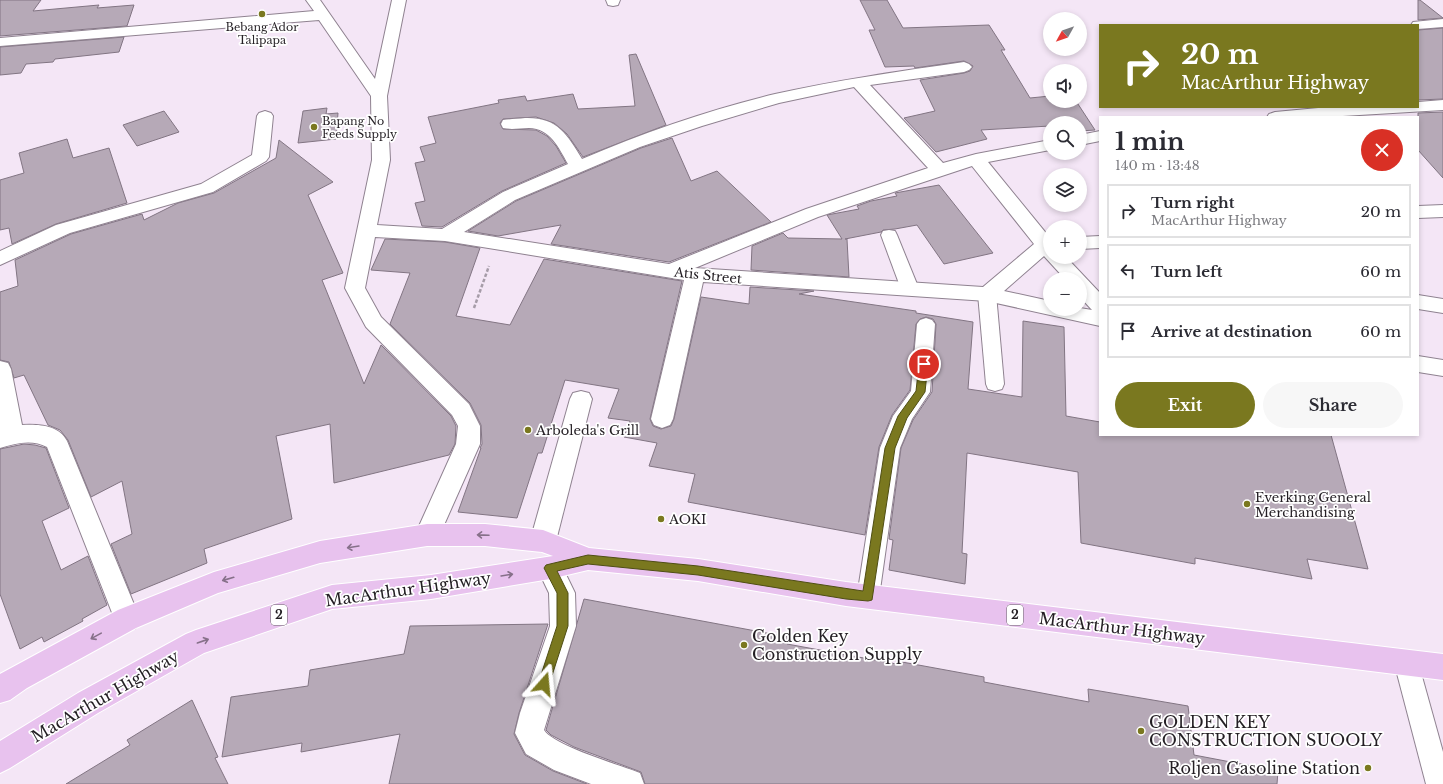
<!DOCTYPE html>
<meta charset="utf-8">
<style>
body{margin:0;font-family:"Libre Baskerville",serif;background:#f7f7f7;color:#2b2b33;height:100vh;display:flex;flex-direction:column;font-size:15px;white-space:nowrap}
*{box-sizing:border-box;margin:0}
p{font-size:13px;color:#7c7c81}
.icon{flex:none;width:22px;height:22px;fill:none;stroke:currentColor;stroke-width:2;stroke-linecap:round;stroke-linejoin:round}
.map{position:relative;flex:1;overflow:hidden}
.panel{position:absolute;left:1099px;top:116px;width:320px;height:320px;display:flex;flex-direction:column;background:#fff;border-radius:0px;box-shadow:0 2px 6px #0003}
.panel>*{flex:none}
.banner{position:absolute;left:1099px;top:24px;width:320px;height:84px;border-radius:0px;box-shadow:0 2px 6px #0003;background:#7a781f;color:#fff;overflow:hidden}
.needle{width:26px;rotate:230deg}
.tools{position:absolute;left:1043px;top:12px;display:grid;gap:8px}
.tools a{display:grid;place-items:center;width:44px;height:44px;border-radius:50%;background:#fff;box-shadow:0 2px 6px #0003;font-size:20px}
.pin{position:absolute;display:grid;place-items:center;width:34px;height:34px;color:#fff;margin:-17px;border:2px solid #fff;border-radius:50%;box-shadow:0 1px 4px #0007}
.me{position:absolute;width:44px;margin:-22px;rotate:18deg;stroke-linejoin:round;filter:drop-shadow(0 0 3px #0008)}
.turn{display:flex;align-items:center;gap:14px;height:84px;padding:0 16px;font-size:18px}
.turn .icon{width:52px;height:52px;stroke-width:2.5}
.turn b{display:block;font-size:28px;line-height:34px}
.round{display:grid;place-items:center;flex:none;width:42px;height:42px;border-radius:21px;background:#f7f7f7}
.overview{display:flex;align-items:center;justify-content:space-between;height:68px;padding:0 16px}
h1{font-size:24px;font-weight:700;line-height:30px}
.primary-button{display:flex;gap:8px;margin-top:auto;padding:8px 16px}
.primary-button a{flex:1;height:46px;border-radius:24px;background:#7a781f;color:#fff;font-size:16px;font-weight:700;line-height:46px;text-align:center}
.primary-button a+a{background:#f7f7f7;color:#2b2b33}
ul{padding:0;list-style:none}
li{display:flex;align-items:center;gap:12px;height:54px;margin:0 8px 6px;padding:0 8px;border:2px solid #e1e1e2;border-radius:0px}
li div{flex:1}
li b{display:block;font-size:15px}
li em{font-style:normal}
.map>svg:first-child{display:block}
</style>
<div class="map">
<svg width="1443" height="784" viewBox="0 0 1443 784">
<rect width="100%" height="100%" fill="#f4e6f6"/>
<g fill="#b6a9b7" stroke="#827583">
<path d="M0 0H41L33 11 99 5 97 8 134 5 127 26 0 36Z"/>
<path d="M860 0H887L903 28 989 25 1005 50H1001L1030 98 1050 96V101H1076L1095 130 1080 131V123H1050V126L981 130 987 139 936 152 904 118 935 111 920 80 964 73 970 71 973 66 964 61 915 68 914 66 885 67 869 30H875Z"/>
<path d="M1418 0H1420L1443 18 1418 20Z"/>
<path d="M1443 28V99L1418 100V30Z"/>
<path d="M124 37 119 52 55 59 53 62 26 64 21 73 0 75V47Z"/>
<path d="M636 54 666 125 583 157 567 134 554 123 536 117 503 119 500 123 503 129 536 130 547 136 556 146 566 163 502 191 442 227 422 226 415 203 425 201 415 163 425 161 420 147 436 143 428 117 499 103 498 100 525 96 527 101 573 94 578 109 635 106 629 55Z"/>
<path d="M327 108 326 114 338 113 336 139 298 143 303 111Z"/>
<path d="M164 111 179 132 137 146 123 125Z"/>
<path d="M1443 112V178L1418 150V113Z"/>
<path d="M672 138 691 181 717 171 771 222 669 262 551 244 561 225 498 236 468 231 516 201 641 148Z"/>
<path d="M67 139 73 158 109 148 127 203 56 224 12 244 9 228 0 230V180L24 173 19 153Z"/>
<path d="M279 140 333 182 308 195 343 273 322 280 364 384 381 345 451 416 456 426 455 444 449 455 334 483 330 424 276 436 292 519 204 549 207 563 131 594 111 544 132 534 122 481 91 497 68 440 60 430 48 425 24 375 14 378 9 362 0 360V292L18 286 15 260 71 234 142 214 144 220 178 203 214 193 276 158Z"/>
<path d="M939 185 993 253 944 264 917 225 895 229 883 230 881 232 845 239H847L849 277 751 270 752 246 783 233 788 238 842 239 827 215 859 209 857 206 871 201 897 196 895 193Z"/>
<path d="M385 239 445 242 480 248 456 316 510 325 544 259 682 281 650 419 653 426 661 429 671 426 674 419 701 297 749 304 750 287 814 291 799 294 916 311V313L973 322 968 389 1022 397 1023 321 1064 327 1066 416 1100 422V435H1331L1368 569 1307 559 1312 579 1195 558V564L1081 543 1078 472 967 453 962 553 967 554 965 584 889 570 893 540 889 539 901 448 913 420 932 392 936 324 933 319 926 317 920 319 916 324 910 390 892 415 879 447 865 535 688 502 695 474 649 466 657 443 624 437 630 421 608 418 619 389 565 380 542 453H538L517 518 458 512 481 448H480L482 444 481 425 470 403 390 324 410 273 371 270Z"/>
<path d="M24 444 35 445 46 448 69 508 42 521 61 570 88 556 107 605 82 619 83 621 44 642 42 637 20 649 0 594V449Z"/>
<path d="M584 599 788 637 787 644 902 665V662L984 677V682L1089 702 1088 689 1188 706 1194 755 1278 771 1277 784H645L641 772 574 747 551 735 546 730Z"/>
<path d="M548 624 519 713 514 734 525 755 553 771 587 784H389L400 734 301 752 302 743 222 757 231 697 308 686 310 670 404 654 410 626Z"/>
<path d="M192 700 218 757 215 758 228 784H66L130 745 127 740Z"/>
</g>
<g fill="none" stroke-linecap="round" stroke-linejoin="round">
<defs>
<g id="service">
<path d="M889 230 895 231 897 235 919 289 916 293 910 295 904 293 901 289 881 235 883 231Z"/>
<path d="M987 288 993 290 996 294 1004 384 1002 389 995 391 988 389 986 384 978 294 981 290Z"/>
<path d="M926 318 932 320 935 324 930 392 912 419 900 448 879 597 876 604 868 607 860 604 857 597 880 448 893 416 911 391 917 324 920 320Z"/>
<path d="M1406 651 1414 654 1418 662 1443 752V784H1426L1394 662 1398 654Z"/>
</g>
<g id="minor">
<path d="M306 0H320L375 79 392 0H406L387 96 390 160 377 225 442 229 503 192 568 164C559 148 550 128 529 128 520 128 512 130 503 128L501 124 503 120C510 119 518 119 525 118 557 117 567 134 582 159 645 132 709 110 775 94 838 80 901 71 964 62L969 64 972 67 969 70 964 72 870 85 943 163 976 154 1050 140V150L988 162 1050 238V257H1066L1100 293V326L987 301 703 282 673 419 670 425 662 428 654 425 651 419 684 280 445 241 375 237 365 288 381 317 469 404 480 426V444L436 543 427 546 418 543 415 535 456 444 458 426 452 415 366 327 345 288 372 160 371 96 319 20 0 46V38L314 11ZM854 87 928 168 806 209 669 264 464 232 515 200 640 147 702 126 779 103ZM972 166 1034 244 983 287 695 268 818 217ZM1044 256 1065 279H1080V297L1092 310 1080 308V309H1050V301L1004 291Z"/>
<path d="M606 0H620L618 5 613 6 608 5Z"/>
<path d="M1443 19V27L1418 29V25H1411L1413 22Z"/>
<path d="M1443 100V110L1326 117H1267L1269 114 1275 112 1329 107H1418V102Z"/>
<path d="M265 111 271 113 273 116 269 157 266 161 213 192 70 233 0 265V251L56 225 201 184 252 155 257 116 259 113Z"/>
<path d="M1100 131V141L1080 145V135Z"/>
<path d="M1443 205V217L1418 218V206Z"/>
<path d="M1100 236V248L1080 249V237Z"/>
<path d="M1418 295 1443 299V313L1418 309Z"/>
<path d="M1418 356 1443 360V376L1418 372Z"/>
<path d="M0 361 8 363 11 369 22 425C38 424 59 425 67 441L140 619 136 628 127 631 118 628 47 447C32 439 16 443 0 448Z"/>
<path d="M581 391 589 393 592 399 556 541 552 549 543 552 534 549 530 541 570 399 573 393Z"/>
<path d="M550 557 559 560 575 593 576 626 544 730C554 746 620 765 640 773L644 784H591L554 770 526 754 515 733 520 713 550 626 549 593 537 568 541 560Z"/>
</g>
<path id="trunk" d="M427 524H485L543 530 589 548 698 559 846 582 1443 654V680L846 606 698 581 588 570 550 579 431 599 332 609 204 653 98 713 10 768 0 773V741L78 693 186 634 196 630 332 585 431 575 553 556 542 552 485 546H427L320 563 218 593 136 628 27 688 10 700 0 703V674L118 610 214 572 320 541Z"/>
</defs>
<use href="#service" stroke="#8f8290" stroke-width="2"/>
<use href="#minor" stroke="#8f8290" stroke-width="2"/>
<use href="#trunk" stroke="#fff" stroke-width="2"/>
<path stroke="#a69ca8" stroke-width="2.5" stroke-dasharray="3.5 2" stroke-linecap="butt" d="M474 308 489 266"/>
<use href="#service" fill="#fff" fill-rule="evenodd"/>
<use href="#minor" fill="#fff" fill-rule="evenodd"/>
<use href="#trunk" fill="#e8c2ee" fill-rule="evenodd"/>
</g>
<defs><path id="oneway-shaft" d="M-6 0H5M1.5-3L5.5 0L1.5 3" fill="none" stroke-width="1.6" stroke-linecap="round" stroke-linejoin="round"/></defs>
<g stroke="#867089">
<use href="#oneway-shaft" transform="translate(483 535) rotate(-178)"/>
<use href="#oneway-shaft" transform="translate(353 547) rotate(171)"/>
<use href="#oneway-shaft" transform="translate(507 575) rotate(-9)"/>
<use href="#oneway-shaft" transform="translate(228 579) rotate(164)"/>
<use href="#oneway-shaft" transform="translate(96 636) rotate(151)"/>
<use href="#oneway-shaft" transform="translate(203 641) rotate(-19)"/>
</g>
<path fill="#7a781f" stroke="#4f4e14" d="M924 361 928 364 925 392 907 418 895 448 872 600 868 601 846 599 698 575 588 564 557 571 568 593V626L548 688 544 690 540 688 538 684 557 626V593L544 568 546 565 550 564 588 555 698 566 863 591 885 448 898 416 916 391 919 364Z"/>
<g fill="#7a781f" stroke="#fff" stroke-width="1.5">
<circle cx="262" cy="14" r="4"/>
<circle cx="314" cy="127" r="4"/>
<circle cx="528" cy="430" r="4"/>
<circle cx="1247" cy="504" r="4"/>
<circle cx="661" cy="519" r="4"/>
<circle cx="744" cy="645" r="4"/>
<circle cx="1141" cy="731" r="4"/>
<circle cx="1368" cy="768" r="4"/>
</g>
<g text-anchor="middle" stroke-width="3.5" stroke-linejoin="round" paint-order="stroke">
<g font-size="11" fill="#241f24" stroke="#fff">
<text x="262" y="31">Bebang Ador<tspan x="262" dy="13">Talipapa</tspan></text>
<text x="322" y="125" text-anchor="start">Bapang No<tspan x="322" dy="13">Feeds Supply</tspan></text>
</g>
<g fill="#fff" stroke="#666266" stroke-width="1">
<rect x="271" y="605" width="16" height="20" rx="3"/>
<rect x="1007" y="605" width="16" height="20" rx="3"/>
</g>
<g font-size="12" font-weight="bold" fill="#241f24">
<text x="279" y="619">2</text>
<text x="1015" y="619">2</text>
</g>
<g font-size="13" fill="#241f24" stroke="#fff">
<text transform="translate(708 275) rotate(6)" y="5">Atis Street</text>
</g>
<g font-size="13" fill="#241f24" stroke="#fff" text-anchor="start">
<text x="536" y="435">Arboleda's Grill</text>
<text x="1255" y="502">Everking General<tspan x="1255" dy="15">Merchandising</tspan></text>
<text x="669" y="524">AOKI</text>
</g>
<g font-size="16" fill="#241f24" stroke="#fff">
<text transform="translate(408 589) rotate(-8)" y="6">MacArthur Highway</text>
<text transform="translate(1122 628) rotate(7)" y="6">MacArthur Highway</text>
<text transform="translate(105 696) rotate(-30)" y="6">MacArthur Highway</text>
</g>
<g font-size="16" fill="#241f24" stroke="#fff" text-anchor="start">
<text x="752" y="642">Golden Key<tspan x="752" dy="18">Construction Supply</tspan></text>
<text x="1149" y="728">GOLDEN KEY<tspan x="1149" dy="18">CONSTRUCTION SUOOLY</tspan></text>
<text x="1360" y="774" text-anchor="end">Roljen Gasoline Station</text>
</g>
</g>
</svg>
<div class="tools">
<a><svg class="needle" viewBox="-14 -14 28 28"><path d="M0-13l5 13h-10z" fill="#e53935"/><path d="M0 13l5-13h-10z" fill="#7c7c81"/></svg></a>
<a><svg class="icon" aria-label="sound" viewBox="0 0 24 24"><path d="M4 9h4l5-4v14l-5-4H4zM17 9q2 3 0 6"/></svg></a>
<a><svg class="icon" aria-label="search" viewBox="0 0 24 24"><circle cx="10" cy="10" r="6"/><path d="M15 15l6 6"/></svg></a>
<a><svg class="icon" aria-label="layers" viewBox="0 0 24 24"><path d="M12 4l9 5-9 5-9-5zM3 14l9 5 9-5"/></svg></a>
<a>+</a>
<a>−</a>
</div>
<div class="pin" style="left:924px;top:364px;background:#d93025"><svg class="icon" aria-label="arrive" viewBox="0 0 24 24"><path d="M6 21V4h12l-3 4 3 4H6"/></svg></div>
<svg class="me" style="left:544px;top:684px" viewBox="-20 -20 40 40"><path d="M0-17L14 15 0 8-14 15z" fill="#7a781f" stroke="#fff" stroke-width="4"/></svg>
<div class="banner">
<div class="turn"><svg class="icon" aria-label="right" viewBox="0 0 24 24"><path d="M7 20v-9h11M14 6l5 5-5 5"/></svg><div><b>20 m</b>MacArthur Highway</div></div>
</div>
<section class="panel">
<div class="overview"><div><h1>1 min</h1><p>140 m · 13:48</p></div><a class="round" style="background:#d93025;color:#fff"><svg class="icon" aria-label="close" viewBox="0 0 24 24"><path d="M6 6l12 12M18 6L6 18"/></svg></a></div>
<ul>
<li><svg class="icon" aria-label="right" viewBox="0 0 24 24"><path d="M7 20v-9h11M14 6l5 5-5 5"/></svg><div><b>Turn right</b><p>MacArthur Highway</p></div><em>20 m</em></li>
<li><svg class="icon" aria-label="left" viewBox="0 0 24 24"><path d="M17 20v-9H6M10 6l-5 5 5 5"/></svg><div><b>Turn left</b></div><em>60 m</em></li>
<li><svg class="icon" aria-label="arrive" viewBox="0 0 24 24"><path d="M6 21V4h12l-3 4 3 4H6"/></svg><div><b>Arrive at destination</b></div><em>60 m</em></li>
</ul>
<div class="primary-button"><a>Exit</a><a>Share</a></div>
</section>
</div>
